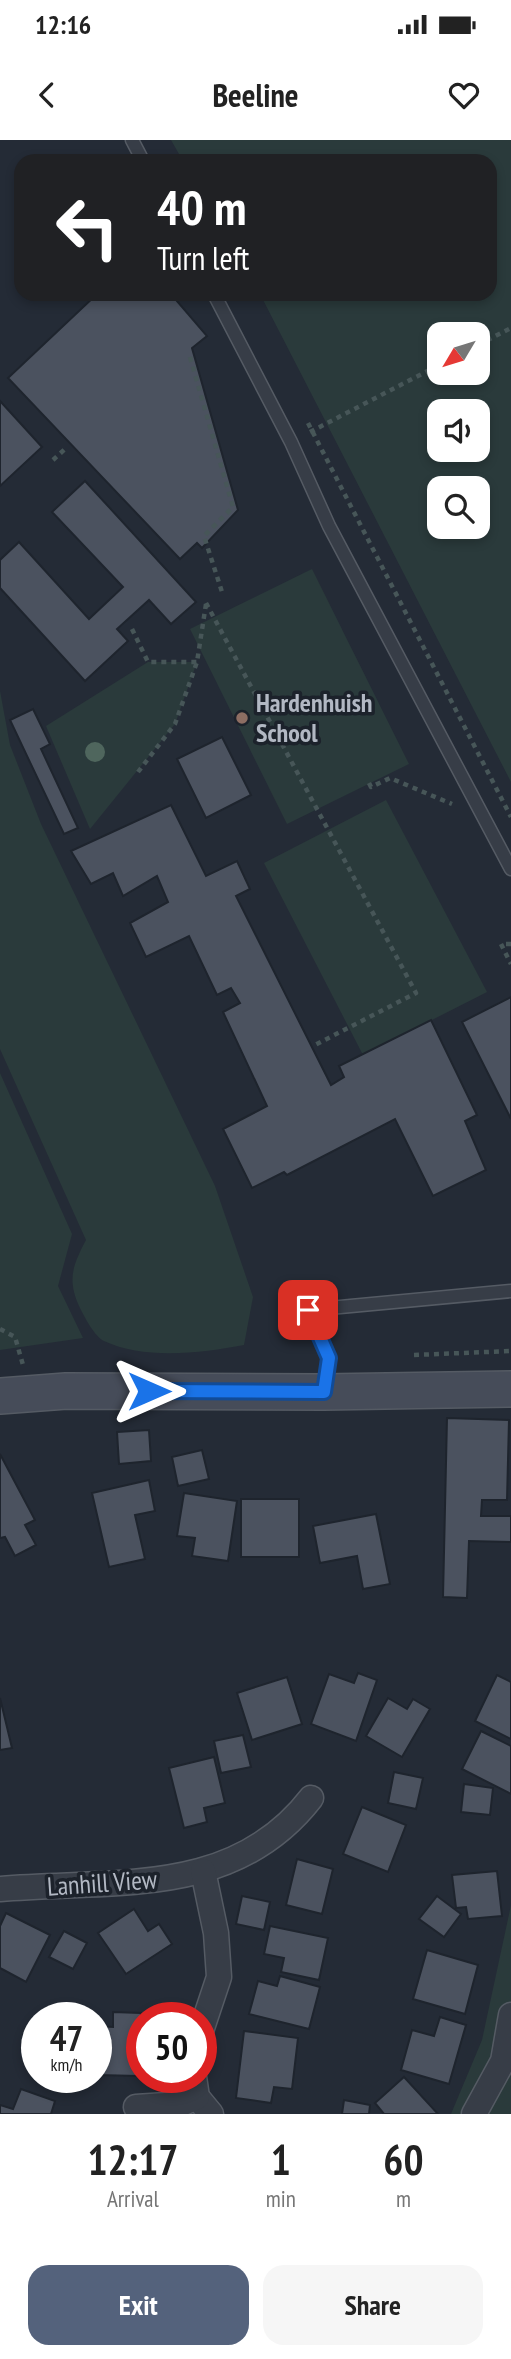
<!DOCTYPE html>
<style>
body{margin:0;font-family:"PT Sans Narrow",sans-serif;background:#f6f6f6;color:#222;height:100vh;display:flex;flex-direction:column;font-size:26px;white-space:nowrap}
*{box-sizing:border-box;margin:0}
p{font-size:23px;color:#767676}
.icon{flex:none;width:38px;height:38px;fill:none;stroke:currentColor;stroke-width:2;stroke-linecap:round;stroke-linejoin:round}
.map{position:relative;height:1974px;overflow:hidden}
.details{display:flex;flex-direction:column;background:#fff;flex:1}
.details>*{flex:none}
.banner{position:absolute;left:14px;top:14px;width:483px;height:147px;border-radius:21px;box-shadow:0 4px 10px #0003;background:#202124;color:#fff;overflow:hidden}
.needle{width:46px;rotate:232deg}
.tools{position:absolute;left:427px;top:182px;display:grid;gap:14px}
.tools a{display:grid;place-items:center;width:63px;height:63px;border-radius:14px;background:#fff;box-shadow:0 4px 10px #0003;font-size:35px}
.speed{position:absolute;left:21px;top:1862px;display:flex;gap:14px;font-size:35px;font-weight:700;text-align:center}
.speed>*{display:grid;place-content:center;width:91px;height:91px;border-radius:50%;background:#fff;box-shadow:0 4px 10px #0003;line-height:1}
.speed small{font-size:18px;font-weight:400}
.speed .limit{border:10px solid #d22;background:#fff;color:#111}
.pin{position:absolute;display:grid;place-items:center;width:60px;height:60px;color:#fff;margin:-30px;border-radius:14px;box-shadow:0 4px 10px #0006}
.me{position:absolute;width:77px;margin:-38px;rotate:90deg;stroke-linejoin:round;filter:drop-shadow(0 0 5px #0008)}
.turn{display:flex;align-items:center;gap:24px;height:147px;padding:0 28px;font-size:32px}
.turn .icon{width:91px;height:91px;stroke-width:2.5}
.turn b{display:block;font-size:49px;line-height:60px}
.eta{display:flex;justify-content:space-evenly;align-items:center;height:119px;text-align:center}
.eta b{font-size:42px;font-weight:700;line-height:49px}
.action{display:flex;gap:14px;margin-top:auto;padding:14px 28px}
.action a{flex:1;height:80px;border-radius:21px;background:#54627c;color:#fff;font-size:28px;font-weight:700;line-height:80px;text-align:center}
.action a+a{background:#f6f6f6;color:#222}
.status{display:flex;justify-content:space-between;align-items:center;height:49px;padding:0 35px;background:#fff;direction:ltr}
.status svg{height:19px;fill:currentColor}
header{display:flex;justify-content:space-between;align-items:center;height:91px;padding:0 28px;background:#fff;font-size:32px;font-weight:700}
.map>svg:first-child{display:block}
</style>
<div class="status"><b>12:16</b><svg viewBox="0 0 49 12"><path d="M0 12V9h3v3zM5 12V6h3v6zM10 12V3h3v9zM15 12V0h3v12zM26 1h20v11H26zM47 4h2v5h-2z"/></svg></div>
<header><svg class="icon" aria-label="back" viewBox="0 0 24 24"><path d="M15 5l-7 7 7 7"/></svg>Beeline<svg class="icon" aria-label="heart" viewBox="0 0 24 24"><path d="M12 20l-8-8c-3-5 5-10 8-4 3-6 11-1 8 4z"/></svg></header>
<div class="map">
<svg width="511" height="1974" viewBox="0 0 511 1974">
<rect width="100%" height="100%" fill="#242b36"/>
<g fill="#2a3a3b" fill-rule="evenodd">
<path d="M171 0H511V642L260 154H490V21H183ZM478 194V233H439V194ZM478 271V310H439V271ZM478 348V387H439V348Z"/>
<path d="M312 429 409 624 287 684 190 489Z"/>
<path d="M148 522H197L175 584 90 689 46 586Z"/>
<path d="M0 551 10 605 41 684 215 1046 253 1157 244 1205C202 1213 144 1220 104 1201 94 1196 84 1176 79 1166 67 1139 73 1125 86 1100L0 909Z"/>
<path d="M386 660 487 852 363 915 264 723Z"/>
<path d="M0 933 72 1094 58 1146 83 1198 0 1210Z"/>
<path d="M511 1765V1974H451L482 1900Z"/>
</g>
<g fill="#4b525f" stroke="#1e242d" stroke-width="2">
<path d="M97 154H171L207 196 192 208 238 370 202 408 197 403 180 419 8 238Z"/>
<path d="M0 261 42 307 0 346Z"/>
<path d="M85 341 196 462 171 484 149 460 117 489 128 501 85 541 0 448V420L19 402 89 479 123 447 52 372Z"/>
<path d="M33 569 50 604 41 609 78 688 64 694 10 580Z"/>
<path d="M222 597 251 655 206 678 177 619Z"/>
<path d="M171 665 206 736 237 721 250 749 236 756 331 945 344 937 339 926 431 880 477 975 465 981 486 1030 433 1056 395 979 287 1035 284 1032 252 1048 223 989 267 966 223 872 240 863 231 848 217 855 189 796 146 817 130 783 168 762 157 736 123 756 113 733 91 744 71 711Z"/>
<path d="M511 857V979L462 882Z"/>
<path d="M447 1278 509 1280 507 1360H482L481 1376H511V1402L469 1401 467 1458 443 1457Z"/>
<path d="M149 1290 151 1321 119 1324 117 1292Z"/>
<path d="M202 1310 209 1339 178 1346 172 1317Z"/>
<path d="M0 1314 35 1380 25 1385 36 1405 15 1416 5 1397 0 1398Z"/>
<path d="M149 1340 155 1371 135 1375 145 1419 109 1427 92 1353Z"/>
<path d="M184 1353 237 1361 228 1421 192 1416 195 1398 177 1396Z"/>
<rect x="241" y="1359" width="58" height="58"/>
<path d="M376 1374 390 1444 363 1449 357 1416 320 1423 313 1386Z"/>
<path d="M358 1533 377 1540 356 1601 311 1584 329 1534 354 1543Z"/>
<path d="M497 1535 511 1542V1599L475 1581Z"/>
<path d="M287 1537 302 1584 252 1600 237 1553Z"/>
<path d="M0 1558 12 1608 0 1610Z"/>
<path d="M388 1558 407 1569 413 1559 430 1569 402 1617 366 1596Z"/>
<path d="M481 1591 511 1606V1654L462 1629Z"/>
<path d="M243 1595 251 1627 221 1633 214 1601Z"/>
<path d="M214 1617 225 1663 204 1668 207 1682 184 1688 169 1628Z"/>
<path d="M394 1632 423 1638 416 1669 388 1663Z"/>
<path d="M464 1644 493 1648 490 1675 461 1672Z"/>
<path d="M362 1667 406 1685 388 1732 343 1714Z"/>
<path d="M297 1719 333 1729 322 1774 286 1765Z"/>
<path d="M497 1731 502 1776 468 1779 466 1767 456 1768 452 1735Z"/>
<path d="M242 1756 270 1762 264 1790 236 1784Z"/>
<path d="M437 1756 461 1774 444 1797 419 1779Z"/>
<path d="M134 1769 148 1791 159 1784 172 1804 126 1834 98 1793Z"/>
<path d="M6 1773 50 1795 26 1842 0 1828V1786Z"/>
<path d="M270 1786 328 1798 319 1840 281 1832 284 1818 264 1814Z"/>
<path d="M64 1791 87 1803 73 1829 49 1817Z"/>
<path d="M427 1810 478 1825 465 1874 413 1859Z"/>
<path d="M280 1836 320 1847 309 1889 249 1874 258 1841 277 1846Z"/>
<path d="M113 1872 141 1873 139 1936 96 1935V1886L113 1887Z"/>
<path d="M440 1877 466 1885 449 1944 401 1930 412 1890 434 1896Z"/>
<path d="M244 1891 298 1898 292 1949 274 1947 271 1963 236 1958Z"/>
<path d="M404 1937 438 1974H384L375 1963Z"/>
<path d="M21 1949 55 1961 51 1974H0V1965L13 1969Z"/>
<path d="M344 1960 370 1965 369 1974H342Z"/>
</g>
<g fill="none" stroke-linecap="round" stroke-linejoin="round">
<defs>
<g id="lane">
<path d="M132 0 143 21"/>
<path d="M214 154 291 302 329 386 511 729"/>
<path d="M324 1248 329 1218 308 1170 511 1151"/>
</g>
<g id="street">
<path d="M0 1749C112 1739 233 1759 311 1658"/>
<path d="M201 1891 219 1837 216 1793 203 1731"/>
<path d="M194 1937 197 1957 211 1974"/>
<path d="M136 1967 181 1964 197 1957"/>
<path d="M474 1974 503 1921 511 1875"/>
</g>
<path id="secondary" d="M0 1256 66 1251 324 1252 511 1249"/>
</defs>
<use href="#lane" stroke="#555b64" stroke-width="15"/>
<use href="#street" stroke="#555b64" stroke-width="27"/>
<use href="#secondary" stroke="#555b64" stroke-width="38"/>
<g stroke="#475658" stroke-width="4.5" stroke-dasharray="5 5" stroke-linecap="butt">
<path d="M478 205 511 188"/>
<path d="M190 217 233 367 204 396 222 452"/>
<path d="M308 283 511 677"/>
<path d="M310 292 439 225"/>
<path d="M53 320 65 309"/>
<path d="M206 463 416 853 313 906"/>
<path d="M132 489 148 522H197"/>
<path d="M138 632 175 584 197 522 206 464"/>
<path d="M369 643 371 647 390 638 452 664"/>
<path d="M511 804H501L511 824"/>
<path d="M0 1189 15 1197 23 1225"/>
<path d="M414 1215 511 1211"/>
</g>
<use href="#lane" stroke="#373d47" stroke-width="12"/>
<use href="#street" stroke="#373d47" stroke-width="24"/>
<use href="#secondary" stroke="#464c59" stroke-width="35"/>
</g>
<circle fill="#4f665d" cx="95" cy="612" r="10"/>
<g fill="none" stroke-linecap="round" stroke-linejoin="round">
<defs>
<path id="route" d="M149 1251 324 1252 329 1218 308 1170"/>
</defs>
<use href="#route" stroke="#114b97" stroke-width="18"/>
<use href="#route" stroke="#1a73e8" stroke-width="12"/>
</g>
<circle fill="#8d6e63" stroke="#1c222b" stroke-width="2.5" cx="242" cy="578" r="7"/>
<g text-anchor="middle" stroke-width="7" stroke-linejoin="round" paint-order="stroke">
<g font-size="26" font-weight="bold" fill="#b2b8c3" stroke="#1c222b" text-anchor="start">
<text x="256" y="572">Hardenhuish<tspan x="256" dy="30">School</tspan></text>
</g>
<g font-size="26" fill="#b2b8c3" stroke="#1c222b">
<text transform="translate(102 1743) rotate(-4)" y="9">Lanhill View</text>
</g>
</g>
</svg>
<div class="tools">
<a><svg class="needle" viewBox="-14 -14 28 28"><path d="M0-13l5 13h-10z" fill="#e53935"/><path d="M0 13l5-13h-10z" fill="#767676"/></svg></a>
<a><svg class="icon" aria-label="sound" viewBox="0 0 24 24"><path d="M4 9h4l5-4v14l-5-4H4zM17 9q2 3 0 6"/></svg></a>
<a><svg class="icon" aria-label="search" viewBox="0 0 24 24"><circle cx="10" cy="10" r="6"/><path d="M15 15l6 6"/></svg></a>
</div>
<div class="speed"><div>47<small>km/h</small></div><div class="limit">50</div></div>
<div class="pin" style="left:308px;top:1170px;background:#d93025"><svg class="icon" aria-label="arrive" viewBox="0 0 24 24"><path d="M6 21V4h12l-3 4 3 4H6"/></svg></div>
<svg class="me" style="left:149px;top:1251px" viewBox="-20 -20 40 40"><path d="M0-17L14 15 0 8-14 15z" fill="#1a73e8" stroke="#fff" stroke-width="4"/></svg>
<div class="banner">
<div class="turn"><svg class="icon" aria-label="left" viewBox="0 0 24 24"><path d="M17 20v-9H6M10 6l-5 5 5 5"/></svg><div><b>40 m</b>Turn left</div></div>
</div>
</div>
<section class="details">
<div class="eta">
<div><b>12:17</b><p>Arrival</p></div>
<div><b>1</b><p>min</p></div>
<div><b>60</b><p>m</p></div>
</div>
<div class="action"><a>Exit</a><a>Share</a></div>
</section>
